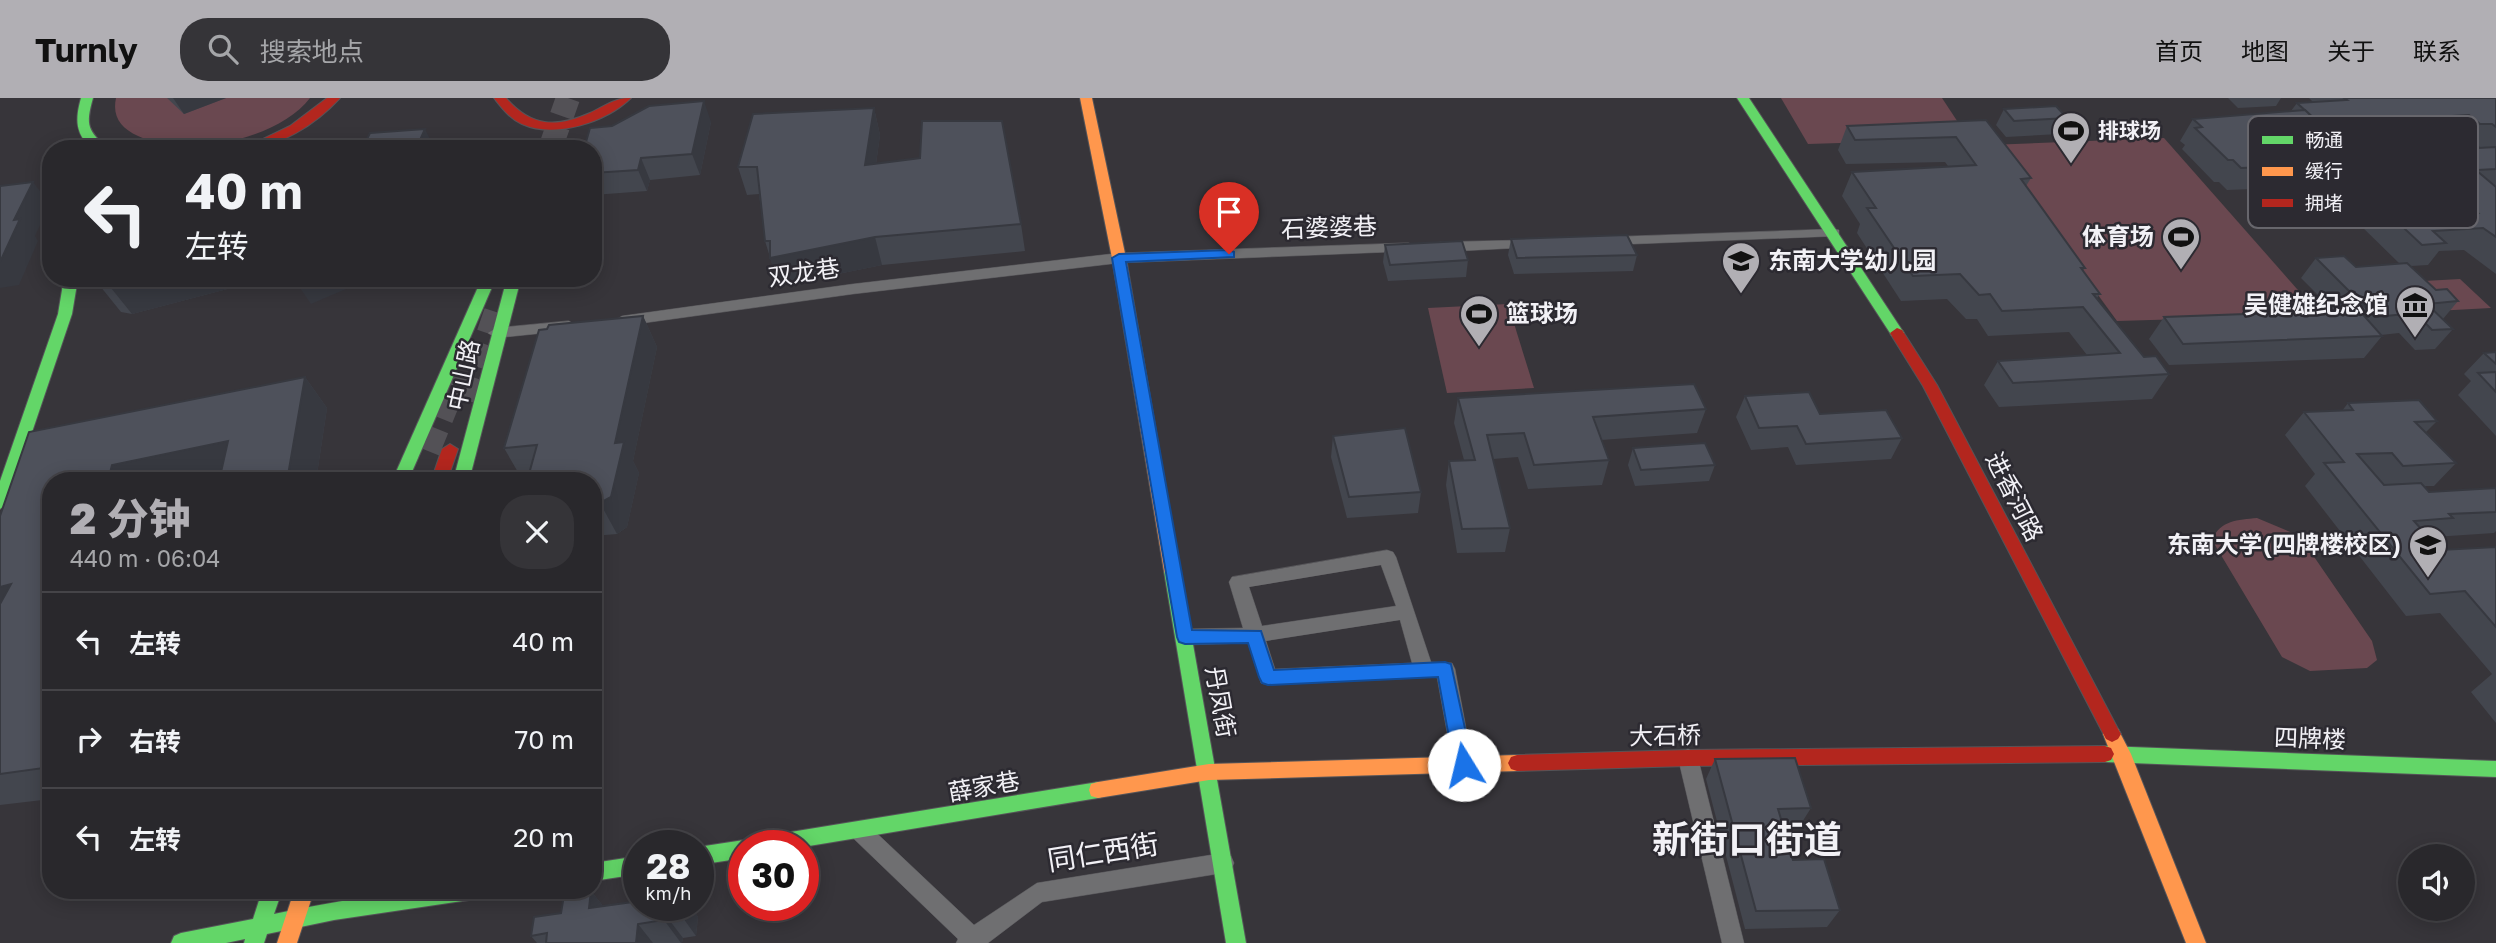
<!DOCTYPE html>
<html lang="zh">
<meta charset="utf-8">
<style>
body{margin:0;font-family:"Golos Text","Noto Sans SC",sans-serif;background:#353438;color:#f1f3f6;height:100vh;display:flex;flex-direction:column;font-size:26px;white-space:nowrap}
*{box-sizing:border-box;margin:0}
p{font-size:23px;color:#a5a6a9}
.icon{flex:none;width:38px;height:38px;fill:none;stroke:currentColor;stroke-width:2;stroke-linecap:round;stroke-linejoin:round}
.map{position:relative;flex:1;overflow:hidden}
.drawer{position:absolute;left:42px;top:374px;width:560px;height:427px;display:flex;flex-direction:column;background:#29282c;border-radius:28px;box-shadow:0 4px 18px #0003,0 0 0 2px #454448}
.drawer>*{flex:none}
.top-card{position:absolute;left:42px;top:42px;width:560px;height:147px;border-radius:28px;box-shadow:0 4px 18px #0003,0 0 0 2px #454448;background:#29282c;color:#f1f3f6;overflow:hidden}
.buttons{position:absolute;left:2398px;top:746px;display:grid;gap:14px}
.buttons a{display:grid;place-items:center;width:77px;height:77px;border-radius:50%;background:#29282c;box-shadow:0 4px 18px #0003,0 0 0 2px #454448;font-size:35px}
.speed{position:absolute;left:623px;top:732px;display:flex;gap:14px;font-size:35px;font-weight:700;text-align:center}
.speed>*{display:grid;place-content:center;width:91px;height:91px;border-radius:50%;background:#29282c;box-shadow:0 4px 18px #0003,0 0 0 2px #454448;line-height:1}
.speed small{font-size:18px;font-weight:400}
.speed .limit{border:10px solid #d22;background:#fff;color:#111}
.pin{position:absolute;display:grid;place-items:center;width:60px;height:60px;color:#fff;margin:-72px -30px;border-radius:50% 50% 50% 0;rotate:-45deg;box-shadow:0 0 7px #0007}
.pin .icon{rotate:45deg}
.me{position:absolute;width:77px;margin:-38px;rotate:351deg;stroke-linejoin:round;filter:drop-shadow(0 0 5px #0008)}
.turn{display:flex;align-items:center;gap:24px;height:147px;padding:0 28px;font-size:32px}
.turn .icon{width:91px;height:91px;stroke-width:2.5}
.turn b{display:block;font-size:49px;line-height:60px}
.round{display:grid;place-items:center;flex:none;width:74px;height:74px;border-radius:28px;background:#353438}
.headline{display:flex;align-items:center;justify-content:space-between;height:119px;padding:0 28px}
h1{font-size:42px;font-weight:800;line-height:52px;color:#b1afb4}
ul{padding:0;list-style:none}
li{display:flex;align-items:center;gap:21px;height:98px;padding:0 28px;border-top:2px solid #454448}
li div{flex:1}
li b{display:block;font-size:26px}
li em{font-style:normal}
header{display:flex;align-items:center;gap:42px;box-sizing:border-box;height:98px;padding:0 35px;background:#b1afb4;color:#111}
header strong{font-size:33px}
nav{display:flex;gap:38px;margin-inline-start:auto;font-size:24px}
.search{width:490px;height:63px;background:#353438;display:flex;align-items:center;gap:18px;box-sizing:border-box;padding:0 24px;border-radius:28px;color:#a5a6a9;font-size:26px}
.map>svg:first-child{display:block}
</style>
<header>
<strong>Turnly</strong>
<div class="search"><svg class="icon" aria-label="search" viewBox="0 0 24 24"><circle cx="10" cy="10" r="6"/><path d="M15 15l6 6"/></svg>搜索地点</div>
<nav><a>首页</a><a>地图</a><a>关于</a><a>联系</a></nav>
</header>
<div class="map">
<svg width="2496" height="845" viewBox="0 0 2496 845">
<rect width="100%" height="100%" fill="#37353a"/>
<g fill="#6a4850">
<path d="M116 0H310C278 42 185 61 138 38 121 30 112 19 116 0Z"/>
<path d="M1781 0H1942L1969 41 1808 46Z"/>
<path d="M2164 40 2320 217 2117 223 1989 47Z"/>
<path d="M2460 181 2491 210 2435 213 2406 184Z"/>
<path d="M1508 206 1534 290 1447 295 1428 210Z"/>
<path d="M2257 420 2295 436 2308 450 2372 543 2377 562 2367 570 2310 573 2282 559 2212 442C2220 422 2238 422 2257 420Z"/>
</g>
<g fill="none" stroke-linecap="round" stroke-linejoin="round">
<g stroke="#535156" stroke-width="24" stroke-dasharray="24 11" stroke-linecap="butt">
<path d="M550 51 568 0"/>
<path d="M466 302 496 214"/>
<path d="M428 353 460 274"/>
</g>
<defs>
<g id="street">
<path d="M1834 131 1839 132V138L1608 147 1601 143 1608 139Z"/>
<path d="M1531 142 1536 143 1538 146 1536 149 1440 154 1433 149 1440 144Z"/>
<path d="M1409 145 1416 150 1414 153 1119 165 853 196 622 228 614 223 622 218 853 186 1119 155Z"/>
<path d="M569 223 577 228 574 232 496 240 488 235 496 230Z"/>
<path d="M1387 452 1393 454 1396 459 1431 564 1452 565 1455 571 1473 667 1470 673 1463 676 1456 673 1453 667 1437 579 1268 587 1261 585 1248 545 1185 547 1178 544 1176 539 1178 534 1185 531 1243 530 1229 484 1232 479ZM1381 467 1396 508 1262 528 1249 489ZM1400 522 1412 565 1275 571 1266 543Z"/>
<path d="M1688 651 1695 654 1698 660 1744 845H1722L1678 660 1681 654Z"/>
<path d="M860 724 867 726 974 827 1037 785 1223 755 1231 758 1234 765 1231 772 1223 775 1042 804 988 845H956L958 841 853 740 850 733 853 726Z"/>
</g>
<g id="fast">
<path d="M81 0H93C85 28 88 32 108 51H93C75 37 75 21 81 0Z"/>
<path d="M1737 0H1749L1902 232 1904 235 1902 238H1892Z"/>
<path d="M64 180H78L72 216 8 405 0 411V383L58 216Z"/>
<path d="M482 180H496L408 383H392Z"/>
<path d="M507 180H521L469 383H453Z"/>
<path d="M1172 467 1178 469 1180 473 1246 845H1226L1164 473 1166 469Z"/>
<path d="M2105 648 2496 663V679L2105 664 2099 662 2096 656 2099 650Z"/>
<path d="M1098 684 1105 686 1107 692 1105 698 1098 700 803 749V747H756L759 741 766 738Z"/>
<path d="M744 742 752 747H744V760L698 767V749Z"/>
<path d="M639 758V776L593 783V765Z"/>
<path d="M262 793H282L274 816C342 802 409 790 479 793L476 799 469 802 334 822 267 836 264 845H244L245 841 226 845H171L174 838 181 835 253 821Z"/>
</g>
<g id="slow">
<path d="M1080 0H1092L1126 160 1180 473 1178 477H1166L1164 473 1112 160Z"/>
<path d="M2112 628 2118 631 2131 656 2206 845H2186L2103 636 2106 631Z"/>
<path d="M1517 657 1523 659 1526 665 1523 671 1517 673 1209 682 1098 700 1091 698 1089 692 1091 686 1098 684 1209 666Z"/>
<path d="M294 793H314L297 845H277Z"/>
</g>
<g id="jam">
<path d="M327 0H340C316 26 278 51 242 51L290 28Z"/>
<path d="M494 0H506C531 29 556 30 590 15 605 8 614 0 631 0 606 24 555 41 522 26 510 21 502 10 494 0Z"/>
<path d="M1897 230 1902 232 1937 287 2118 631 2121 636 2118 641 2112 644 2106 641 1923 288 1890 235Z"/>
<path d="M450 346 458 351 447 383H431L442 351Z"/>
<path d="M2105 648 2111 650 2114 656 2111 662 2105 664 1688 668 1517 673 1511 671 1508 665 1511 659 1517 657 1688 652Z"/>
</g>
</defs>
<use href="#street" stroke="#555458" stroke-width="1"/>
<use href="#fast" stroke="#555458" stroke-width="2"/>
<use href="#slow" stroke="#555458" stroke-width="2"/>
<use href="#jam" stroke="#555458" stroke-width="2"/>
<use href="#street" fill="#6f6f71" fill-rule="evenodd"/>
<use href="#fast" fill="#63d668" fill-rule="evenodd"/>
<use href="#slow" fill="#ff974d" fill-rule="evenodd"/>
<use href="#jam" fill="#b3261e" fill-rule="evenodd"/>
</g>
<g fill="#43464e" fill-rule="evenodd">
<path d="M167 0H226L184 16Z"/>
<path d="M2228 0H2281L2276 8 2238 10Z"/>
<path d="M2309 0H2496V176L2464 152 2439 153 2428 167 2411 168 2436 192 2458 203 2443 221 2453 231 2435 251 2415 252 2399 235 2381 237 2382 238 2364 260 2169 267 2149 241 2164 219 2334 213 2301 180 2316 160 2356 169 2400 166 2358 125 2375 103 2416 120 2439 118 2415 96 2335 101 2322 88 2256 95 2252 91 2227 92 2219 84H2214L2182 51 2185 47 2180 43 2193 21 2291 13 2297 5 2313 4ZM2453 38 2464 46H2476L2481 50 2352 57 2338 43 2354 42 2364 52 2396 50 2403 40Z"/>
<path d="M874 10 880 37 876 66 1021 126 1025 153 882 167 779 188 765 143 759 96 747 97 738 69Z"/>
<path d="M2004 11 2067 20 2059 36 2006 39 1996 27Z"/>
<path d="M1986 22 2031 80 2026 88 2085 170 2083 173 2100 196 2097 200 2144 259 2169 276 2152 301 1999 309 1984 287 1998 263 2087 257 2069 234 1988 238 1977 221H1966L1947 201 1901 203 1857 135 1860 126 1842 98 1852 74 1948 68 1945 64 1846 66 1838 52 1847 28Z"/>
<path d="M711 24 700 77 650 82 647 93 593 97V51Z"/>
<path d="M1511 141 1637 157 1633 173 1514 176 1508 157Z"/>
<path d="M1385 147 1468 162 1466 179 1388 183 1383 164Z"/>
<path d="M97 180H269L132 216 121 214 96 183Z"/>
<path d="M643 218 657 249 633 363 639 375 627 429 617 436 593 438V383L522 381 504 350Z"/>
<path d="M2496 254V338L2458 297 2471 283 2464 276 2484 255Z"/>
<path d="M305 279 327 310 316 383H219L220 381 208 383H51V701L0 707V418L29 334Z"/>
<path d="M1745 298 1820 316 1902 340 1891 361 1796 367 1788 349 1751 352 1736 319Z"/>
<path d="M1458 300 1706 311 1697 335 1601 342 1609 362 1602 387 1528 391 1518 359 1493 361 1510 430 1505 454 1457 455 1446 387 1449 363 1464 362 1454 325Z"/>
<path d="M2348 305 2437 323 2426 334 2456 365 2434 388H2425L2429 394 2496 390V433L2494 435 2434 439 2431 442 2440 452 2496 449V625L2471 594 2492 576 2440 515 2406 518 2305 388 2315 376 2285 337 2304 314 2342 313Z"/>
<path d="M1333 338 1421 394 1418 415 1347 420 1331 359Z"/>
<path d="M1633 350 1715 367 1709 383 1635 388 1628 367Z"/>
<path d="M1715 661 1811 710 1799 729H1783L1793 762 1840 812 1827 829 1745 831 1706 681Z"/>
<path d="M591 793 603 808 690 807 698 819 696 838 683 840 682 845H537L531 838Z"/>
</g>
<g fill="#373940">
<path d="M173 0H226L184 16Z"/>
<path d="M704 3 711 24 700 77 692 56Z"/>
<path d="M874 10 880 37 872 95 865 67Z"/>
<path d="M425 31 435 51H416Z"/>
<path d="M641 60 650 82 647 93 638 72Z"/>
<path d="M33 84 50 106 35 138 38 143 19 187 0 190V164L14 122Z"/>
<path d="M875 139 882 167 779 188 770 160Z"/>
<path d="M129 180H269L132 216 107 185Z"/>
<path d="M323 180H372L311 206 300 190Z"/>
<path d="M643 218 657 249 633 363 639 375 627 429 617 436 600 405 615 345Z"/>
<path d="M305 279 327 310 316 383H287Z"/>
<path d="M228 343 252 374 208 383H108L112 367Z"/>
<path d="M11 486 0 518V489Z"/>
<path d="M51 595V612L45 607Z"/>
<path d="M591 793 612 819 589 810Z"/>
<path d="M679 807H690L698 819 696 838 678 813Z"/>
<path d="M664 815 683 840 682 845H681L664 822Z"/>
<path d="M638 826 653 845H636Z"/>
</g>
<g fill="#4e515b" stroke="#373940" stroke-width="2">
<path d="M2344 0H2496V29L2492 26H2480L2469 17 2400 21 2410 30 2378 31 2368 22 2318 24 2297 5 2347 2Z"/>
<path d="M704 3 692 56 641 60 638 72 593 75V51H584L590 30 612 28 649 8Z"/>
<path d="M2056 8 2067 20 2014 23 2004 11Z"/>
<path d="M874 10 865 67 920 60 922 23H1002L1021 126 875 139 770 160V143H765L757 69H738L753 16Z"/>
<path d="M2305 12 2352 57 2496 49V71L2476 72 2496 89V139L2483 130 2433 133 2446 145 2422 147 2375 103 2397 102 2416 120 2478 115 2432 74 2351 79 2337 66 2271 73 2266 69 2241 70 2233 62H2228L2195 30 2202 29 2193 21Z"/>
<path d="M1986 22 2031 80 2021 81 2085 170H2081L2100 196H2093L2144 259 2156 258 2169 276 2013 285 1998 263 2120 255 2083 209 2002 213 1990 196 1979 197 1960 176 1913 178 1867 110H1876L1852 74 1976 67 1956 39 1855 42 1847 28Z"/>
<path d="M425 31 416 51H304L307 45 367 41 370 35Z"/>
<path d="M33 84 14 122 20 121 0 164V88Z"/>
<path d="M1627 137 1637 157 1517 160 1511 141Z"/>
<path d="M1462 143 1468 162 1390 167 1385 147Z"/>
<path d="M2344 158 2356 169 2407 165 2436 192 2447 191 2458 203 2427 206 2453 231 2432 232 2416 215 2375 219 2316 160Z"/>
<path d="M97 180H129L107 185 96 183Z"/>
<path d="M294 180H323L300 190Z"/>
<path d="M2359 212 2382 238 2183 246 2164 219Z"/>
<path d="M643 218 615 345 624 344 611 399 600 405 593 406V383H527L537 347 504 350 539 232 547 231 549 227Z"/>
<path d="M2496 254V266L2484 255Z"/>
<path d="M2496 274V294L2478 275Z"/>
<path d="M305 279 287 383H219L228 343 112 367 108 383H51V595L45 607 51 606V669L0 676V506L11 486 0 489V418L29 334Z"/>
<path d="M1694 286 1706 311 1593 319 1609 362 1534 367 1524 335 1487 337 1510 430 1462 431 1449 363 1475 362 1458 300Z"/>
<path d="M1809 294 1820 316 1886 312 1902 340 1806 346 1797 328 1759 330 1745 298Z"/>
<path d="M2419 302 2437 323 2415 324 2456 365 2403 368 2392 355 2357 356 2384 387 2421 385 2429 394 2496 390V414L2449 416 2453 420 2414 423 2440 452 2496 449V529L2465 493 2430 496 2324 365 2344 364 2304 314 2353 312 2348 305Z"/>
<path d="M1405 330 1421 394 1349 399 1333 338Z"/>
<path d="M1705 345 1715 367 1641 372 1633 350Z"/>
<path d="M1795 660 1811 710 1778 711 1793 762 1824 761 1840 812 1756 813 1715 661Z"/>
<path d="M634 786H639V807H679L678 813 664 815V822L638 826 636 845H546L547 835 531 838 534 819 561 815 564 797 591 793 589 810 632 804Z"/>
</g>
<path fill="#1a73e8" stroke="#114b97" stroke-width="2" d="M1229 152 1234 154V159L1126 164 1192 532 1261 533 1274 572 1445 564 1451 566 1473 667 1470 672 1464 675 1457 672 1454 667 1438 579 1268 587 1262 585 1259 579 1248 545 1185 546 1179 544 1177 539 1112 160 1119 156Z"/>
<defs>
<symbol id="stadium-pin" viewBox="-11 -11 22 30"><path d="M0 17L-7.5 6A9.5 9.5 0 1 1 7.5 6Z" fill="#b1afb4" stroke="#2c2a31"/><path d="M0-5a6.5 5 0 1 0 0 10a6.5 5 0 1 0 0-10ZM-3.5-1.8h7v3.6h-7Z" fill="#111"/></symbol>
<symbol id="school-pin" viewBox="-11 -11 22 30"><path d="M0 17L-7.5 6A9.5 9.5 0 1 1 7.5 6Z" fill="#b1afb4" stroke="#2c2a31"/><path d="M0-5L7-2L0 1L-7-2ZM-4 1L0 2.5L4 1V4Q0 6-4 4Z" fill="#111"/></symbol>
<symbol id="museum-pin" viewBox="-11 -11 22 30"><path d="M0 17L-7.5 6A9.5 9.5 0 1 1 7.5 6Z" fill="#b1afb4" stroke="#2c2a31"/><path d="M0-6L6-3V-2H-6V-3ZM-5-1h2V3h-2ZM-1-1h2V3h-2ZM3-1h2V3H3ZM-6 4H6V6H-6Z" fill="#111"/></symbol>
<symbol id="university-pin" viewBox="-11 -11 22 30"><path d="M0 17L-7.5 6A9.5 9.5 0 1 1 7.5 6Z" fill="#b1afb4" stroke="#2c2a31"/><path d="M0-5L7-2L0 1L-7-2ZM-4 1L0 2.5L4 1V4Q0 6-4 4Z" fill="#111"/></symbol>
</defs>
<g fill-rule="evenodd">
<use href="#stadium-pin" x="2049" y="11" width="44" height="60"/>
<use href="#stadium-pin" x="2159" y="117" width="44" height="60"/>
<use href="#school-pin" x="1719" y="141" width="44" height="60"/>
<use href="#museum-pin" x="2393" y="185" width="44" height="60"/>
<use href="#stadium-pin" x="1457" y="194" width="44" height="60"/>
<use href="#university-pin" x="2406" y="425" width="44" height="60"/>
</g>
<g text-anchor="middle" stroke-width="5" stroke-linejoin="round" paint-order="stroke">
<g font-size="21" font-weight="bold" fill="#f2f1f6" stroke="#2c2a31" text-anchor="start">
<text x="2098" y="40">排球场</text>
</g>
<g font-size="24" fill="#f2f1f6" stroke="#2c2a31">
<text transform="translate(1329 130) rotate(-2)" y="8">石婆婆巷</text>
<text transform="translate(804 175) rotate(-8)" y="8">双龙巷</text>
<text transform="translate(464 277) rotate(-78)" y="8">中山路</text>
<text transform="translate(2014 399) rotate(63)" y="8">进香河路</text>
<text transform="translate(1220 604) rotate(80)" y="8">丹凤街</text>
<text transform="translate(1665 638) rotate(-1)" y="8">大石桥</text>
<text transform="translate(2310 641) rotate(2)" y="8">四牌楼</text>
<text transform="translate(984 689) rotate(-10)" y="8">薛家巷</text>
</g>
<g font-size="24" font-weight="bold" fill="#f2f1f6" stroke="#2c2a31" text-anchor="end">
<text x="2154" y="147">体育场</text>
<text x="1768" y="171" text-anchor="start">东南大学幼儿园</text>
<text x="2388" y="215">吴健雄纪念馆</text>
<text x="1506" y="224" text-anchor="start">篮球场</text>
<text x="2401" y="455">东南大学(四牌楼校区)</text>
</g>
<g font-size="28" fill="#f2f1f6" stroke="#2c2a31">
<text transform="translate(1103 754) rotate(-9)" y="10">同仁西街</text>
</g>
<g font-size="38" font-weight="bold" fill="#f2f1f6" stroke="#2c2a31">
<text x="1747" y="755">新街口街道</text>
</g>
</g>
<rect x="2248" y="18" width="230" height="112" rx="10" fill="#2c2a31" stroke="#67666c" stroke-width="2"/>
<rect x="2262" y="38" width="31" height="8" fill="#63d668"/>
<rect x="2262" y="69" width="31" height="9" fill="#ff974d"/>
<rect x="2262" y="101" width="31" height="8" fill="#b3261e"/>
<g font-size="19" fill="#f2f1f6">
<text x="2305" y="49">畅通</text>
<text x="2305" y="80">缓行</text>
<text x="2305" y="112">拥堵</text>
</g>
</svg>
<div class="buttons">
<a><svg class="icon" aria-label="sound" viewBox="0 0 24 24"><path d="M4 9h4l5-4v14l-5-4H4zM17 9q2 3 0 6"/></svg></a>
</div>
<div class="speed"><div>28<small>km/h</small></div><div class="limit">30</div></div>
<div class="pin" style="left:1229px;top:156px;background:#d93025"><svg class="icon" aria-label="arrive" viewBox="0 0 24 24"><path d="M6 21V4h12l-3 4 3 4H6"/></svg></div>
<svg class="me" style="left:1464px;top:667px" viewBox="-20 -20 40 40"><circle r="19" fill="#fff"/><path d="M0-13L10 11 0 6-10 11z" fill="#1a73e8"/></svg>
<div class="top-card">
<div class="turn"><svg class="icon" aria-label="left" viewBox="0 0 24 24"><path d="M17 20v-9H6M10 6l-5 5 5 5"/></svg><div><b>40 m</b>左转</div></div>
</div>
<section class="drawer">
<div class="headline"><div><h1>2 分钟</h1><p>440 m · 06:04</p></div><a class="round"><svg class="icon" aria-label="close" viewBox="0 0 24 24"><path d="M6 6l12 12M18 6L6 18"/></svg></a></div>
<ul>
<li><svg class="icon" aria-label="left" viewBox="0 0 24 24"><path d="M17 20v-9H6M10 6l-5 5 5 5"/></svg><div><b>左转</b></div><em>40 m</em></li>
<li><svg class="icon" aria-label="right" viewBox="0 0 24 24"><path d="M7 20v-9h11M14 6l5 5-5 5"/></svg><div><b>右转</b></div><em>70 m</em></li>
<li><svg class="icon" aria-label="left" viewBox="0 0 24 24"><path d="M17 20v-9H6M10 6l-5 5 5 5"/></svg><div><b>左转</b></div><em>20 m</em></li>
</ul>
</section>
</div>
